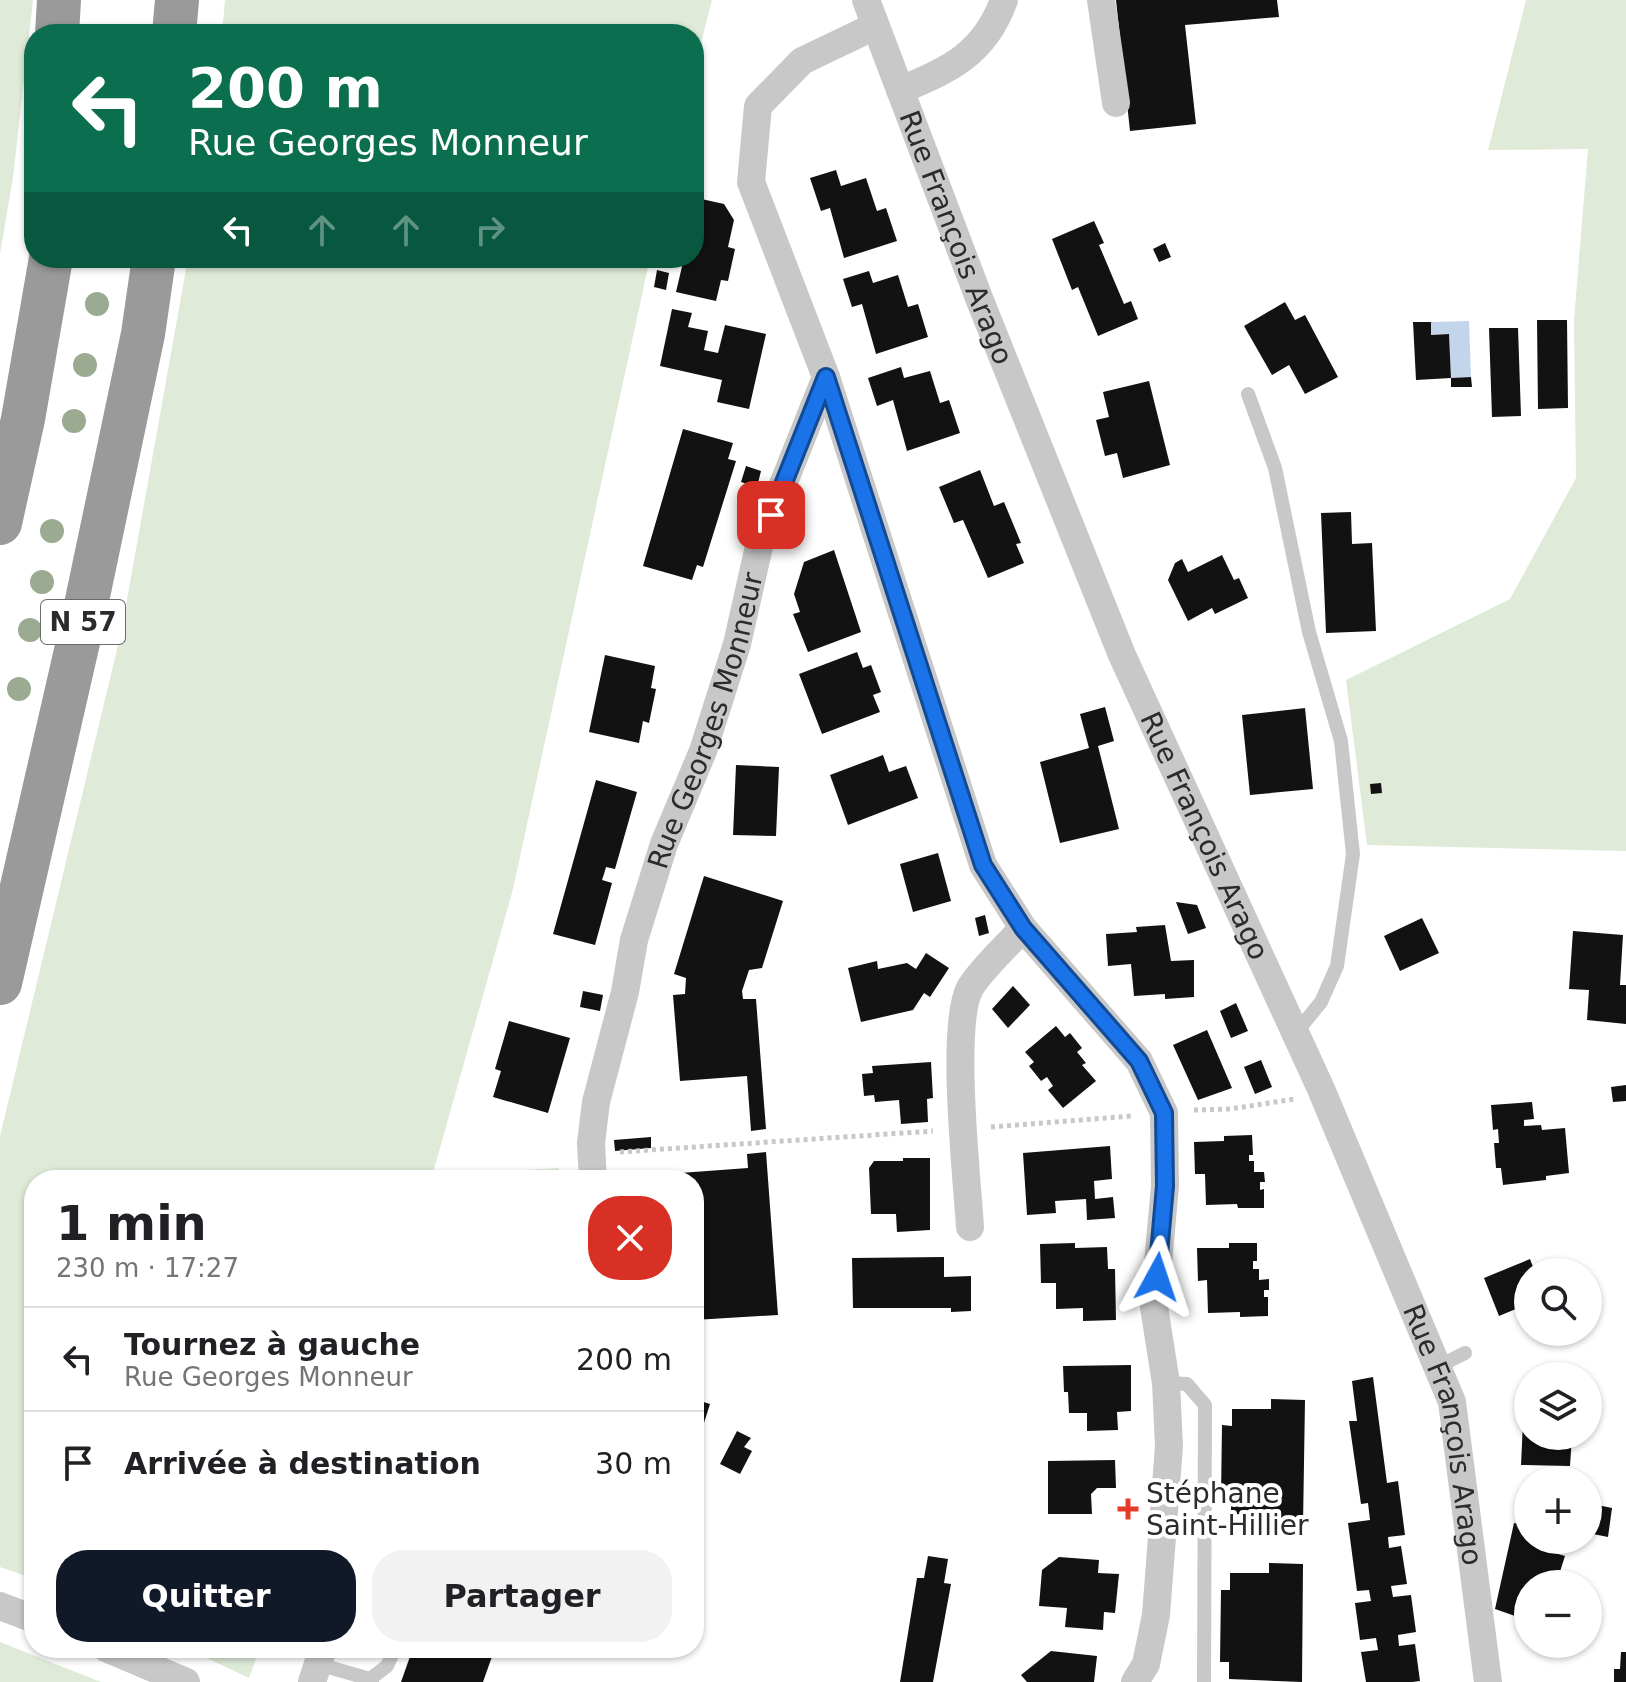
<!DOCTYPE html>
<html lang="fr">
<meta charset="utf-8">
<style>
body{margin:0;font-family:"DejaVu Sans",sans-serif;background:#f2f2f2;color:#202124;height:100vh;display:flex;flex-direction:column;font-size:30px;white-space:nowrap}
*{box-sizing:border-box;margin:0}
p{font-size:26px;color:#757577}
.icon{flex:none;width:44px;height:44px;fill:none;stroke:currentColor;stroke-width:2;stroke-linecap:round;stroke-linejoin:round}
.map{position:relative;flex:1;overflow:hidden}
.drawer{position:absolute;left:24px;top:1170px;width:680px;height:488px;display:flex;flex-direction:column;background:#fff;border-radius:32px;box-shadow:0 2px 6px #0004}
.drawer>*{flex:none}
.guide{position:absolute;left:24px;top:24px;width:680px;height:244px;border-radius:32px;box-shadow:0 2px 6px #0004;background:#0b6e4f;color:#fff;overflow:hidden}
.controls{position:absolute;left:1514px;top:1258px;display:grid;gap:16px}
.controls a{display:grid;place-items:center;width:88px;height:88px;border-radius:50%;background:#fff;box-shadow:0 2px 6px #0004;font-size:40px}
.pin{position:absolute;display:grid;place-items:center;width:68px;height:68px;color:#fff;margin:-34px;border-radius:16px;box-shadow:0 4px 12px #0006}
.me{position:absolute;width:88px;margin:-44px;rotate:5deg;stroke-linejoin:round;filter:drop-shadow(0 0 6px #0008)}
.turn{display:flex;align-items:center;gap:28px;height:168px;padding:0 32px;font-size:36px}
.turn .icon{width:104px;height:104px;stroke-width:2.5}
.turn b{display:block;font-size:56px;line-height:68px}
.lanes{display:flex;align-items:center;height:76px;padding:0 32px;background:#0003;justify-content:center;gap:40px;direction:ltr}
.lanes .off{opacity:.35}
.round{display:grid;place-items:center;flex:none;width:84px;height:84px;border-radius:32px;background:#f2f2f2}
.overview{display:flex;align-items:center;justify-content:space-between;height:136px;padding:0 32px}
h1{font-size:48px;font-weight:700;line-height:60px}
.primary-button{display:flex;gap:16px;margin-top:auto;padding:16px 32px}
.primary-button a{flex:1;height:92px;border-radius:32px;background:#111827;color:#fff;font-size:32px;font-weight:700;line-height:92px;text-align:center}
.primary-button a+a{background:#f2f2f2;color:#202124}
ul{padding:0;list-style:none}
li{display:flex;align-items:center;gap:24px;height:104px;padding:0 32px;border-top:2px solid #e0e0e0}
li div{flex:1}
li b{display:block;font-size:30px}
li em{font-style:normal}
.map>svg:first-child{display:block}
</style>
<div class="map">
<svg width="1626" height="1682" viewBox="0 0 1626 1682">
<rect width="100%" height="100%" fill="#fff"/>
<g fill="#dfead8">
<path d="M0 0H33L13 177 0 254Z"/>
<path d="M225 0H712L694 70V34H222Z"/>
<path d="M1526 0H1626V851L1367 845 1346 680 1510 599 1576 478 1574 320 1588 149 1488 150Z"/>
<path d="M188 258H650L513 889 431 1180H34V1579L0 1567V1136L121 633Z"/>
<path d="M559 1168V1180H509L507 1171Z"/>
<path d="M0 1642 101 1682H0Z"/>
<path d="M185 1648H260L249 1678Z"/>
</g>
<path fill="#c3d5eb" d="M1469 321 1471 377 1451 378 1449 334 1431 335V322Z"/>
<g fill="#121212">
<path d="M1116 0H1277L1279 17 1185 25 1196 124 1130 131Z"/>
<path d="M836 170 841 186 866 178 877 211 886 208 897 241 844 258 830 208 821 211 810 178Z"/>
<path d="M697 198 724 204 734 220 728 247 735 249 728 281 721 280 716 301 676 292 684 258H694V212Z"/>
<path d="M1094 221 1104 243 1099 245 1124 304 1131 301 1138 319 1098 336 1078 287 1072 290 1052 239Z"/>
<path d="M1165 243 1171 257 1159 262 1153 249Z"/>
<path d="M657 270 669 273 666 290 654 287Z"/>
<path d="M869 271 873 283 898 275 908 307 918 304 928 337 876 354 862 304 852 307 843 279Z"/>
<path d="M1285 302 1295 320 1305 315 1338 377 1305 394 1289 365 1272 375 1244 326Z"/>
<path d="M672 309 692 313 688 327 708 331 704 350 718 353 725 325 766 334 749 409 717 402 722 380 660 366Z"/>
<path d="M1537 320H1567L1568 408 1538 409Z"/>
<path d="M1413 322H1431V335L1449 334 1451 378 1416 380Z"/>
<path d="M1489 328H1518L1521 416 1492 417Z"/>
<path d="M901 367 904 378 930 371 940 403 949 400 960 433 907 451 893 400 877 406 868 378Z"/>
<path d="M1471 377 1472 387H1451V378Z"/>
<path d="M1149 381 1170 465 1123 478 1117 453 1105 456 1096 420 1109 417 1103 392Z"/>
<path d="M683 429 733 443 728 459 736 461 703 567 697 565 692 580 643 566Z"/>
<path d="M746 466 761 471 757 487 741 482Z"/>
<path d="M980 470 994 506 1004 502 1021 543 1016 544 1024 563 988 578 963 520 954 523 939 487Z"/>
<path d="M1351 512 1352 544 1372 543 1376 631 1326 633 1321 513Z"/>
<path d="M834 550 861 632 808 652 793 614 800 612 794 594 804 562Z"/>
<path d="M1222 555 1234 580 1239 578 1248 598 1215 614 1212 608 1188 621 1168 580 1175 563 1182 559 1188 572Z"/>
<path d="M857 652 863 668 871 665 881 692 873 695 880 712 822 734 799 674Z"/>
<path d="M605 655 655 666 651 688 656 689 649 723 643 721 639 743 589 732Z"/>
<path d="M1105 707 1114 741 1098 746 1119 829 1060 843 1040 762 1089 748 1080 714Z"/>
<path d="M1305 708 1313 789 1250 795 1242 715Z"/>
<path d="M883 755 889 772 906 766 918 798 848 825 830 775Z"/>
<path d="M736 765 779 767 776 836 733 835Z"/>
<path d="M596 780 637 792 615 869 606 867 604 874 602 880 612 883 595 945 553 934Z"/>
<path d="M1381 783 1382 793 1371 794 1370 784Z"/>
<path d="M938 853 951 901 913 912 900 864Z"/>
<path d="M704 876 783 901 762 968 749 970 742 991 743 999H756L766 1129 751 1131 747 1076 680 1081 673 995 685 994 686 978 674 974Z"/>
<path d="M1176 902 1197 905 1206 928 1188 934Z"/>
<path d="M985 915 989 933 979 936 975 918Z"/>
<path d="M1422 918 1439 953 1400 971 1384 936Z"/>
<path d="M1165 925 1171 961 1194 960V997L1165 999V994L1134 996 1131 964 1108 966 1106 934 1137 932 1136 927Z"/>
<path d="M1573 931 1623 935 1620 985H1626V1024L1587 1020 1589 990 1569 989Z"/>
<path d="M926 953 949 968 930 997 924 993 913 1010 861 1022 848 968 877 961 878 969 907 963 916 969Z"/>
<path d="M1013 986 1030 1005 1008 1028 992 1009Z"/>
<path d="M583 991 603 995 600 1011 580 1007Z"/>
<path d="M1236 1003 1248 1031 1231 1038 1220 1011Z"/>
<path d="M509 1021 570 1038 548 1113 493 1097 501 1071 495 1069Z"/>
<path d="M1056 1026 1065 1037 1070 1033 1082 1048 1077 1052 1086 1063 1082 1065 1096 1081 1063 1108 1048 1090 1053 1086 1047 1077 1041 1081 1029 1066 1034 1062 1025 1052Z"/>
<path d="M1207 1030 1232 1088 1198 1100 1173 1045Z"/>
<path d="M1261 1060 1272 1087 1255 1094 1244 1067Z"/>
<path d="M931 1062 933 1098 927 1099 928 1122 901 1124 899 1100 875 1102 874 1095 864 1096 862 1074 873 1073 872 1066Z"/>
<path d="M1626 1085V1101L1613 1102 1611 1087Z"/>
<path d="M1532 1102 1534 1119 1524 1120V1126L1541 1125 1542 1130 1565 1128 1569 1173 1546 1176V1180L1503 1185 1501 1168H1496L1494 1143H1499L1498 1129 1493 1130 1491 1105Z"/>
<path d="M1252 1135 1253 1155H1249V1161H1254V1172H1264L1265 1182H1260V1190L1264 1189V1208H1238L1237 1204 1206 1205 1205 1174H1195L1194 1142 1224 1141V1136Z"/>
<path d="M651 1137V1148L615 1151 614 1140Z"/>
<path d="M1110 1146 1112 1179 1094 1181 1095 1199 1113 1197 1115 1218 1087 1220 1086 1199 1055 1201 1056 1213 1027 1215 1023 1153Z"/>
<path d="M766 1152 778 1315 694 1320V1180H680V1173L748 1168 747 1154Z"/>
<path d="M903 1158H930V1230L897 1232 896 1214H871L869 1168 874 1161H903Z"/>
<path d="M1075 1243V1248L1107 1247 1108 1269H1115L1116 1320 1083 1321V1308L1056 1309V1283H1041L1040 1244Z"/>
<path d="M1229 1243H1257V1261H1253V1269H1259V1280L1269 1279V1290H1264V1297H1268V1316L1240 1317V1312L1208 1313 1207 1280 1198 1281 1197 1248H1229Z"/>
<path d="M944 1257V1277L971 1276V1311L951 1312V1308H853L852 1258Z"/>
<path d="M1530 1259 1535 1272H1528V1304L1499 1316 1484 1278Z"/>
<path d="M1131 1365V1411L1117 1412 1118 1430 1087 1431V1413H1069L1068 1392H1064L1063 1366Z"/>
<path d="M1373 1377 1387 1483 1398 1481 1405 1535 1388 1537 1389 1548 1401 1546 1407 1584 1391 1586 1393 1597 1411 1595 1416 1632 1398 1635 1399 1646 1415 1644 1420 1681 1412 1682H1366L1361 1652 1378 1650 1376 1638 1360 1640 1355 1603 1371 1601 1369 1590 1357 1591 1348 1523 1370 1520 1368 1503 1361 1504 1349 1421H1357L1352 1381Z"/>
<path d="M694 1399 710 1404 695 1451H694Z"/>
<path d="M1271 1399 1305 1400 1303 1525H1273V1515L1231 1514V1498L1221 1497 1222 1425 1232 1426V1409H1271Z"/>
<path d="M1524 1401H1528V1436H1572L1570 1466 1521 1465Z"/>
<path d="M737 1431 751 1438 744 1447 752 1451 740 1474 720 1464Z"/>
<path d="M1115 1460 1116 1488H1097L1091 1494 1092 1514H1048V1461Z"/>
<path d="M1588 1503 1612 1508 1608 1537 1588 1533Z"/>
<path d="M1514 1523 1528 1526V1540H1545L1548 1551 1565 1556 1556 1584H1528V1594L1525 1593 1518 1617 1495 1609Z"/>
<path d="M928 1556 948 1559 944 1583 951 1584 933 1682H900L917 1578H924Z"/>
<path d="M1059 1557 1099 1560 1098 1573 1119 1574 1115 1613 1104 1612 1103 1630 1065 1627 1067 1608 1039 1606 1042 1570Z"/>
<path d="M1269 1563 1303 1564 1302 1682 1229 1679V1662H1220L1221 1590H1230V1573H1269Z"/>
<path d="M413 1648H495L483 1682H401Z"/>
<path d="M1051 1651 1097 1656 1094 1682H1027L1021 1675Z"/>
<path d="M1621 1652H1626V1682H1614V1669H1620Z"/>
</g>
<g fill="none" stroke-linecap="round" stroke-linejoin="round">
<g stroke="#c8c8c8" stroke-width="5" stroke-dasharray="4 4" stroke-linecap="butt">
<path d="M1194 1110 1230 1109 1295 1099"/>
<path d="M991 1127 1132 1116"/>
<path d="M620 1152 933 1131"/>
</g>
<g stroke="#c8c8c8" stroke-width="14">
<path d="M1248 394 1275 468 1309 632 1341 741 1353 854 1337 966 1321 1002 1295 1034"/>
<path d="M1437 1367 1465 1353"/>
<path d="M1166 1383 1187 1384 1205 1405 1204 1682"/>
<path d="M318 1664 370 1679 372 1682"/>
<path d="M370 1679 387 1666 395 1648"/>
</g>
<g stroke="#c8c8c8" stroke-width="28">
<path id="s1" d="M866 0 979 298 1122 655 1321 1089 1452 1402 1488 1682"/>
<path d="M1101 0 1116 103"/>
<path d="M875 26 802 61 758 106 751 182 826 377 983 865 1023 928 1139 1061 1164 1113 1165 1186 1154 1307 1166 1383 1169 1446 1156 1615 1146 1664 1135 1682"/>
<path d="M900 90C949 71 985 53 1004 0"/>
<path id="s2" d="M593 1180 591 1143 596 1102 625 992 634 940 664 844 703 751 737 644 760 542 826 377"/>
<path d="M970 1227C967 1179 950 1025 970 988 982 968 1007 946 1023 928"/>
<path d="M0 1606 34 1619"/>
<path d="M106 1648 186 1682"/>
<path d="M312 1682 323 1648"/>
</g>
<g stroke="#9a9a9a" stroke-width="44">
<path d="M57 34 59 0"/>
<path d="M174 34 177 0"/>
<path d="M0 523 23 419 51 258"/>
<path d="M0 983 81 629 143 334 154 258"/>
</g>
</g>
<g fill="#9aab92">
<circle cx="97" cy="304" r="12"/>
<circle cx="85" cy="365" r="12"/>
<circle cx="74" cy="421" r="12"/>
<circle cx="52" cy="531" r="12"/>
<circle cx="42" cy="582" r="12"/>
<circle cx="30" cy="630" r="12"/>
<circle cx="19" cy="689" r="12"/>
</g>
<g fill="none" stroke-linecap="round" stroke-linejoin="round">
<defs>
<path id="route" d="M771 515 826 377 983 865 1023 928 1139 1061 1164 1113 1165 1186 1157 1277"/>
</defs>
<use href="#route" stroke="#114b97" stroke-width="20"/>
<use href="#route" stroke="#1a73e8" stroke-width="14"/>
</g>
<path fill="#e73a29" stroke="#fff" stroke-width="3" d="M1124 1497h8v8h8v8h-8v8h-8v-8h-8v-8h8z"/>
<g text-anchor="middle" stroke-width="8" stroke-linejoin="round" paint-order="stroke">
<rect fill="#fff" stroke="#6b6b6b" stroke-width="2" x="41" y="600" width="84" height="44" rx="6"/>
<g font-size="26" font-weight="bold" fill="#2b2b2b">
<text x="83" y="631">N 57</text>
</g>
<g font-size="28" fill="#2b2b2b" stroke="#fff">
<text dy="10" stroke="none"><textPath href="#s1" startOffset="254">Rue François Arago</textPath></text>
<text dy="10" stroke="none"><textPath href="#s2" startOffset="476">Rue Georges Monneur</textPath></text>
<text dy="10" stroke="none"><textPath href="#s1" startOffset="902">Rue François Arago</textPath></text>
<text dy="10" stroke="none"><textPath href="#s1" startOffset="1550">Rue François Arago</textPath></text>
</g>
<g font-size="28" fill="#2b2b2b" stroke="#fff" text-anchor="start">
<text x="1146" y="1503">Stéphane<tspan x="1146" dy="32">Saint-Hillier</tspan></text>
</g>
</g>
</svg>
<div class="controls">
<a><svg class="icon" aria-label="search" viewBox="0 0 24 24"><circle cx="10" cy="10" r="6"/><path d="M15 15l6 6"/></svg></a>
<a><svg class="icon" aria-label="layers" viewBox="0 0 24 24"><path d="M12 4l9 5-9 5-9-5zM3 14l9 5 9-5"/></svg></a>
<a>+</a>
<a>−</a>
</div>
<div class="pin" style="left:771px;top:515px;background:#d93025"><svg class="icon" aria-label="arrive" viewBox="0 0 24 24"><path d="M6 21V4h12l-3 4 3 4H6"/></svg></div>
<svg class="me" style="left:1157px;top:1277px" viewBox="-20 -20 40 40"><path d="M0-17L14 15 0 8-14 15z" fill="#1a73e8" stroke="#fff" stroke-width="4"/></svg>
<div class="guide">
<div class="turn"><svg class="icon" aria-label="left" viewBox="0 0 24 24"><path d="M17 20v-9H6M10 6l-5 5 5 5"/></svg><div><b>200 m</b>Rue Georges Monneur</div></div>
<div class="lanes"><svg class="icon" aria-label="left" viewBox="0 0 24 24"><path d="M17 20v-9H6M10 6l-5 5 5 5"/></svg><svg class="icon off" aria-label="ahead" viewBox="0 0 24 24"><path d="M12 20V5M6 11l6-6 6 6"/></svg><svg class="icon off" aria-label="ahead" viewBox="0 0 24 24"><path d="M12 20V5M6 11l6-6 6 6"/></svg><svg class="icon off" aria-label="right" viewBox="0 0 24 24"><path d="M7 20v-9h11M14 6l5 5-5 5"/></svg></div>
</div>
<section class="drawer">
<div class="overview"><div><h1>1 min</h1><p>230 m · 17:27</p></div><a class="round" style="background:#d93025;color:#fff"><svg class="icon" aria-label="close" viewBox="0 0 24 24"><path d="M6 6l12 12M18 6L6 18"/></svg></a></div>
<ul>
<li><svg class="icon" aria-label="left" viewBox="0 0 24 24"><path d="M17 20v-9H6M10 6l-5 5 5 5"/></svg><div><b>Tournez à gauche</b><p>Rue Georges Monneur</p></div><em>200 m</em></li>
<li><svg class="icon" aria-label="arrive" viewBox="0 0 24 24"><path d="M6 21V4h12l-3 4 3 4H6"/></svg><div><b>Arrivée à destination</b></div><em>30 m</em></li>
</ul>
<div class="primary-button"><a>Quitter</a><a>Partager</a></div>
</section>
</div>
